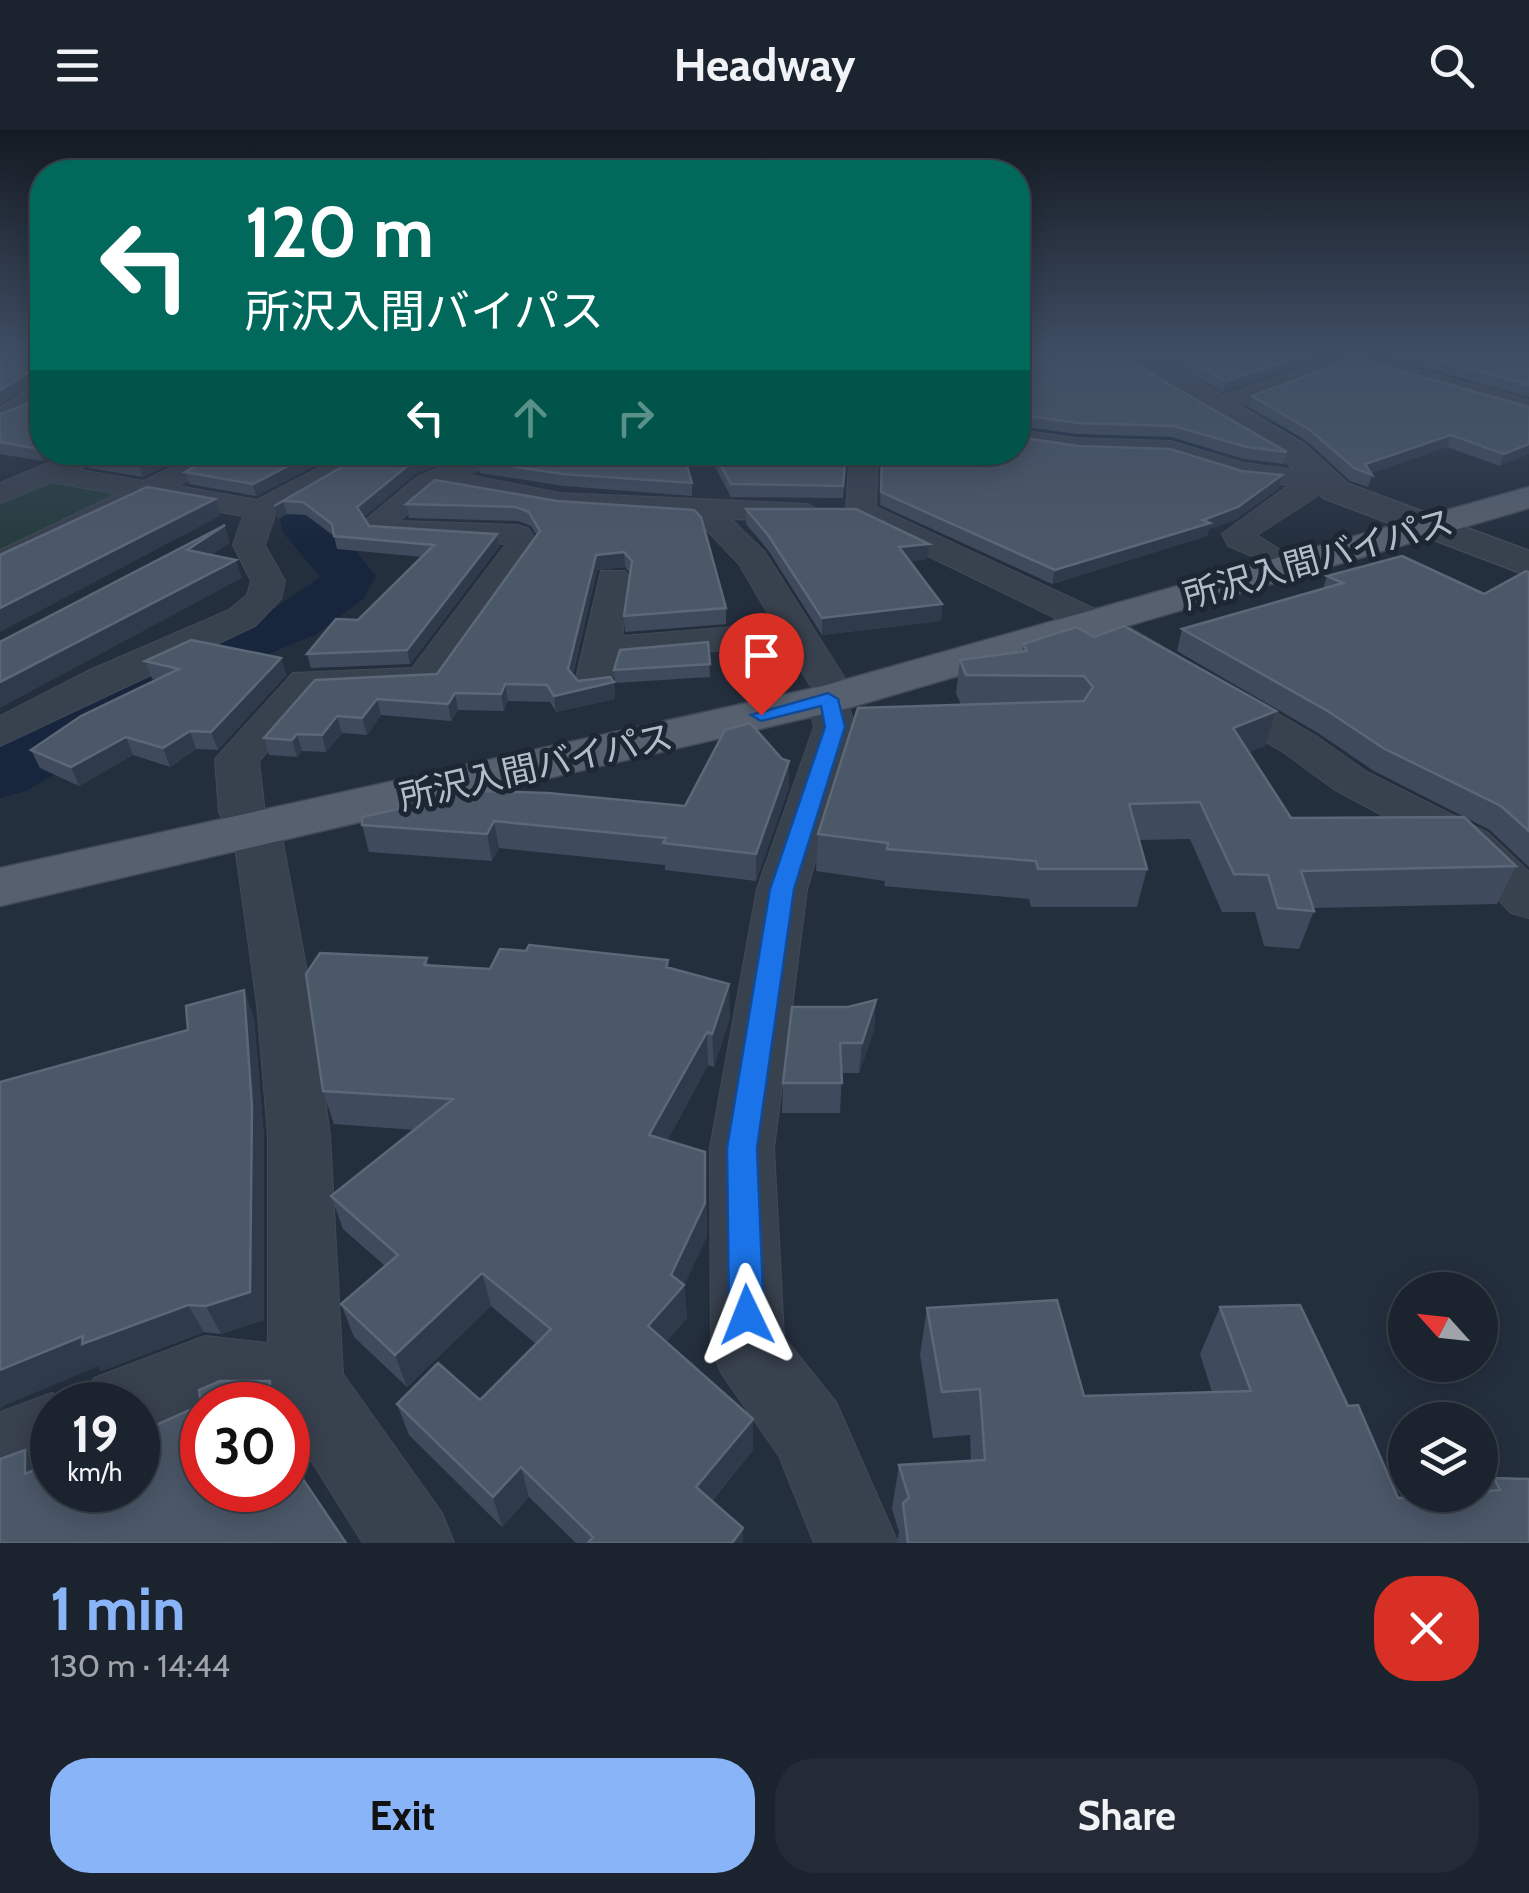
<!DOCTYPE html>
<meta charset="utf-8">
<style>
body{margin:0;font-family:Cabin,"Noto Sans JP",sans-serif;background:#242b36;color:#f1f3f6;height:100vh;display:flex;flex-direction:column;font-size:38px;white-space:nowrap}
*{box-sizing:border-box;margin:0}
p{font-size:32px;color:#a0a4aa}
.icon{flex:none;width:55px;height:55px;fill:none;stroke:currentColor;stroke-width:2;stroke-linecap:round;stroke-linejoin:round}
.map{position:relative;height:1413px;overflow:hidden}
.details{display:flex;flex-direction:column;background:#1b232e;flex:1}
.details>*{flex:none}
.hud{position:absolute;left:30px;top:30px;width:1000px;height:305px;border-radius:40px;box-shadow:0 5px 25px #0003,0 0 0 2px #39404a;background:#00695c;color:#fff;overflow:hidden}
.needle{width:65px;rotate:297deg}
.buttons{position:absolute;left:1388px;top:1142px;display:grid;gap:20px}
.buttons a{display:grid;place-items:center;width:110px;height:110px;border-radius:50%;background:#1b232e;box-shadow:0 5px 25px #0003,0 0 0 2px #39404a;font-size:50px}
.speed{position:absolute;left:30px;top:1252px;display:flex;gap:20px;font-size:50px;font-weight:700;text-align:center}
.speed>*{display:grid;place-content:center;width:130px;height:130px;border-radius:50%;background:#1b232e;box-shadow:0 5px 25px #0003,0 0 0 2px #39404a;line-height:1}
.speed small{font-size:25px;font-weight:400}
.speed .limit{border:15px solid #d22;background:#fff;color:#111}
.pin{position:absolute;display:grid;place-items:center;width:85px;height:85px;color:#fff;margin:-102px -42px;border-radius:50% 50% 50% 0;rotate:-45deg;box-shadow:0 0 10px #0007}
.pin .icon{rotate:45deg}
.me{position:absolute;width:110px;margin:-55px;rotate:358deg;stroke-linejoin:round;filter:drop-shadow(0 0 8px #0008)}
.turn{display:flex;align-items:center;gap:35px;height:210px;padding:0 50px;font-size:45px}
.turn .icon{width:130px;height:130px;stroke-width:2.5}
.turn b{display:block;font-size:70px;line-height:85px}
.lanes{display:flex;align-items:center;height:95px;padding:0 50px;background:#0003;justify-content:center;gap:50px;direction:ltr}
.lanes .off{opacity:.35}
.round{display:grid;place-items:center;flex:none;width:105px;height:105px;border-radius:40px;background:#242b36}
.summary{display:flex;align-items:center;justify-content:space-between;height:170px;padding:0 50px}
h1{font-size:60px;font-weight:800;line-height:75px;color:#8ab4f8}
.primary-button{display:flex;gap:20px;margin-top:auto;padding:20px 50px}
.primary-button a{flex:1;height:115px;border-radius:40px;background:#8ab4f8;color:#111;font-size:40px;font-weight:800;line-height:115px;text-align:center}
.primary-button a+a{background:#242b36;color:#f1f3f6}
header{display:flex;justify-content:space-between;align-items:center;height:130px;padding:0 50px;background:#1b232e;font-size:45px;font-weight:800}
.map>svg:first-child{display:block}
</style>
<header><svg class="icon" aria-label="menu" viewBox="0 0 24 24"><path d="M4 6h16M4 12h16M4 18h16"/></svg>Headway<svg class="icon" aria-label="search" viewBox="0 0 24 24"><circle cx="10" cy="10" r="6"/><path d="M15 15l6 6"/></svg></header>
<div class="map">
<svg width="1529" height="1413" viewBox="0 0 1529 1413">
<rect width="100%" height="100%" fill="#242f3e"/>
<path fill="#263c3f" d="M50 350 127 362 0 425V369Z"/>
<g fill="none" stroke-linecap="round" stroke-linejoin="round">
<g fill="#17263c" fill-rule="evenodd">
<path d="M1404 218C1432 217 1475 214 1493 240L1487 248 1278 316 1148 324 1018 313V287C1103 298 1187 301 1273 291L1439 239 1409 226Z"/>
<path d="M378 322H437L431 332 358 369 331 390 376 446 363 469 317 504 230 540 26 661 0 668V617L186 514 275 478 320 447 282 401 280 389 310 357Z"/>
</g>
<defs>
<g id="minor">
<path d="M1351 221 1529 270V286L1352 235 1225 282 1216 285 1203 277 1207 272Z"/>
<path d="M42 250V270L30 282 0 296V278Z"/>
<path d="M1018 300 1077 308 1171 311 1243 333 1329 344 1337 353 1257 405 1285 423 1269 433 1228 416 1222 404 1289 355 1240 350 1168 327 1077 324 1018 316Z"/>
<path d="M74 322 88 324 92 330 80 340 144 351 202 322H238L178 356 257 370 350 322H385L275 385 265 415 285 451 281 469 255 496 0 616V586L90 540 229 480 247 465 251 451 233 415 243 386 152 370 0 443V420L117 364 52 352 0 373V353Z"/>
<path d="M473 322H510L469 345 559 363 808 374 823 383 808 392 731 389 765 422 844 547 830 557 842 560 856 597 807 759 774 1018 784 1207 836 1272 898 1413H814L779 1326 722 1244 711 1219 710 1018 757 759 814 597 808 569 822 558 810 555 786 515 618 529 610 556H582L576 548 601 441H625L630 448 622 506 774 494 739 434 694 387 559 381 442 358 436 360 399 391 517 395 528 398 539 413 437 558 318 563 259 631 265 683 261 689 274 692 281 702 313 874 330 1006 343 1244 442 1383 454 1413H363L288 1294V1275H202V1281L138 1307V1275H83L94 1248 205 1206 268 1213V1006L257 874 233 702 238 696 226 693 219 683 215 629 293 543 412 538 506 414 384 408 373 406 362 393 416 348Z"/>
<path d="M850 322H878L876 377 1110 486 1316 606 1367 642 1488 703 1529 742V788L1511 783 1454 723 1335 660 1286 624 1084 502 850 388 846 381Z"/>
<path d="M52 1263 80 1275H52V1341L0 1362V1282Z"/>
</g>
<path id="tertiary" d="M1111 218H1141L1304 314 1348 354 1529 421V446L1324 368C1306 356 1295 337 1278 325 1234 296 1141 257 1111 218Z"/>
<path id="primary" d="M1529 357V378L845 579 0 776V738L819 557Z"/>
</defs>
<use href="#minor" stroke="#414a57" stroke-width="2"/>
<use href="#tertiary" stroke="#414a57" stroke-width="3"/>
<use href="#primary" stroke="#414a57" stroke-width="3"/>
<use href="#minor" fill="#38414e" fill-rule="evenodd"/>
<use href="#tertiary" fill="#38414e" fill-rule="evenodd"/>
<use href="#primary" fill="#56606e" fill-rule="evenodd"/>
</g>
<g fill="#3f4b5c">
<path d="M0 218H42V322H63L43 331 0 324V284L27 274 41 262 40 248 0 274Z"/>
<path d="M1018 218 1143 239 1287 322 1284 334 1244 329 1171 307 1077 304 1018 296Z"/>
<path d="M1148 218H1351L1223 262Z"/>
<path d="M1353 218H1529V267Z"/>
<path d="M1252 266 1529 277 1500 336 1447 317 1371 343 1372 345 1368 357 1350 351 1307 311 1249 277Z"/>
<path d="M87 322H193L143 347 89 338 84 326Z"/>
<path d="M341 322 256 366 189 354 185 342Z"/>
<path d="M368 322 414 345 363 387 369 396 499 417 410 534 311 538 307 524 358 490 422 427 337 419 334 406 306 385 287 384 278 389 274 376Z"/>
<path d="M707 322H847L843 368 731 367Z"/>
<path d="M882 322 1242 341 1282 345 1279 358 1235 390 1209 399 1207 406 1052 454 880 375Z"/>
<path d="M478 331 692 353V366L564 356 480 343Z"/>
<path d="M557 371 726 478V494L625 502 624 486 630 443 625 437 597 440 573 544 578 551 614 552 615 569 556 582 550 572 508 571 504 581 458 580 451 591 381 585 367 605 342 603 326 622 302 621 297 627 269 625 264 608 437 544 537 406 531 396 518 391 409 388 406 374Z"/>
<path d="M746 379 927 429 910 431 942 474 941 491 822 505 768 420 746 394Z"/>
<path d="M1529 442V737L1490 700 1374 641 1318 603 1177 521 1182 499 1323 459 1327 446 1484 464Z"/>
<path d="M1094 507 1276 581 1265 616 1249 622 1291 688 1516 736 1497 774 1313 778 1314 781 1299 819 1264 816 1255 782H1222L1190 709 1139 710 1147 739 1137 777H1031L1029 769 884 756 885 751 816 741 818 704 961 575 956 563 960 530 1022 522 1023 514Z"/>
<path d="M708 512 710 547 615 553 614 540Z"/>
<path d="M281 528 286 545 218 620 196 619 170 637 133 625 79 656 40 638 31 620 156 550 152 549 145 531Z"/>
<path d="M789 657 756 751 665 740V735L499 718 492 731 369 722 362 695 685 676Z"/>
<path d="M526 821 668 830 669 838 730 887 714 937 708 935 667 1011 705 1022 707 1106 684 1155 687 1188 666 1212 753 1289V1320L712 1371 743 1398V1413H576L529 1367 502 1397 409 1305 397 1274 480 1270 536 1214 491 1176 407 1257 354 1207 341 1174 385 1136 343 1099 331 1066 415 1000 334 994 323 961 427 828 428 835 490 839Z"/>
<path d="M244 860 254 889 264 1006V1190L221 1204 204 1202 101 1241 98 1236 5 1275 188 900Z"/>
<path d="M876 870 874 900 859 943H842L840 983H782L783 953 848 877Z"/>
<path d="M1220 1177 1348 1276 1398 1368 1482 1362 1494 1348 1529 1413H897L899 1402 892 1379 899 1335 971 1331 970 1305 933 1308 920 1225 927 1178 1084 1266 1212 1262 1200 1224Z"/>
</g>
<g fill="#2f3b4b">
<path d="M1325 218H1351L1223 262 1226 251Z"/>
<path d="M39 236 42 246 0 274V260Z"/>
<path d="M1451 305 1447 317 1368 344 1365 334Z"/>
<path d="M1529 314V324L1500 336 1504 324Z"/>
<path d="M42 317V322H63L43 331 38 319Z"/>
<path d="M165 322H193L143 347 139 335Z"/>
<path d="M315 322H341L256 366 253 354Z"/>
<path d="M435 322H464L414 345 360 390 357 377 411 333Z"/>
<path d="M1282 345 1279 358 1235 390 1209 399 1207 406 1052 454 1055 440 1203 390Z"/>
<path d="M215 369 220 386 0 502V478Z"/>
<path d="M283 371 287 384 278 389 274 376Z"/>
<path d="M225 395 230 413 192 438 187 420Z"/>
<path d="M497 404 499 417 410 534 407 520Z"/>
<path d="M929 414 927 429 898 433 899 417Z"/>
<path d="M624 422 625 437 597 440 570 555 568 539 596 425Z"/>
<path d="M236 430 242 448 0 578V552Z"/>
<path d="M942 474 941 491 822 505V488Z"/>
<path d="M281 528 286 545 218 620 211 602Z"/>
<path d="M614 552 615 569 556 582 554 566Z"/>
<path d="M505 554 508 571 504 581 501 564Z"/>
<path d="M455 563 458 580 451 591 448 574Z"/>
<path d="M377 569 381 585 367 605 362 588Z"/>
<path d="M1276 581 1265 616 1222 633 1233 598Z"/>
<path d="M337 586 342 603 326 622 322 605Z"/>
<path d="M190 601 196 619 170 637 163 618Z"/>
<path d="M297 604 302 621 297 627 292 610Z"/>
<path d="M126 607 133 625 79 656 71 637Z"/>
<path d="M789 631V657L756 751V724Z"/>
<path d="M494 691 499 718 492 731 487 704Z"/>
<path d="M729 854 730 887 714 937 712 904Z"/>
<path d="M244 860 254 889 264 1006V1190L221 1204 206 1176Z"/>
<path d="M876 870 874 900 859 943 862 913Z"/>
<path d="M707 902 708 935 652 1038 649 1005Z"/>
<path d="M705 1022 707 1106 683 1157 684 1155 687 1188 652 1228 648 1196 671 1145Z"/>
<path d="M482 1143 491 1176 407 1257 395 1225Z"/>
<path d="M188 1175 204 1202 101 1241 98 1236 5 1275 0 1279V1240L83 1206Z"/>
<path d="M270 1251 282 1275H274L270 1268Z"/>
<path d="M753 1289V1320L698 1387 696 1357Z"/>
<path d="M288 1297 299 1318 288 1323Z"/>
<path d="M25 1320 48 1347 25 1344Z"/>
<path d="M521 1337 529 1367 502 1397 493 1367Z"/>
<path d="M743 1398V1413H732Z"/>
</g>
<g fill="#4b5868" stroke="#5c6777" stroke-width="2.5">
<path d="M0 218H42V317L38 319 0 312V284L27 274 41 262 39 236 0 260Z"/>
<path d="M1018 218H1118L1143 239 1287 322 1247 317 1174 296 1079 293 1020 285 1018 287Z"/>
<path d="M1167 218H1325L1226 251Z"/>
<path d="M1393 218H1529V255Z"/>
<path d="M1355 228 1529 277V314L1504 324 1451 305 1365 334 1372 345 1354 338 1310 300 1252 266Z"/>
<path d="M1018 307 1078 316 1170 319 1242 341 1282 345 1238 377 1203 390 1210 393 1055 440 881 362 882 322H1018Z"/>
<path d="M87 322H165L139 335 84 326Z"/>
<path d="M220 322H315L253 354 185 342Z"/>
<path d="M368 322H435L411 333 357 377 369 396 497 404 407 520 307 524 336 489 358 490 434 415 334 406 332 394 303 372 283 371 274 376Z"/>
<path d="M493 322H683L692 353 562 344 478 331Z"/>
<path d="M713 322H846L843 356 731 354Z"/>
<path d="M435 350 557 371 694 380 701 387 726 478 624 486 632 431 624 422 596 425 568 539 578 551 610 547 614 552 554 566 547 555 505 554 501 564 455 563 448 574 377 569 362 588 337 586 322 605 297 604 292 610 264 608 315 550 437 544 540 401 529 382 516 377 406 374Z"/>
<path d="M147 357 215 369 0 478V425Z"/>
<path d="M746 379H856L929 414 899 417 942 474 822 488 768 405Z"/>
<path d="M225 395 187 420 236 430 0 552V512Z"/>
<path d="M1402 426 1484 464 1526 441 1529 442V701L1501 676 1383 618 1326 580 1182 499 1343 453 1327 446Z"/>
<path d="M1124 496 1276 581 1233 598 1291 688 1464 687 1516 736 1301 741 1314 781 1278 778 1268 745 1234 744 1200 672 1129 674 1147 739H1038L1036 731 887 719 888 713 818 704 858 578 1084 571 1093 557 1084 546 966 545 960 530 1027 521 1023 514 1076 497 1094 507Z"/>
<path d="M191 510 281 528 211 602 190 601 163 618 126 607 71 637 31 620 81 586 179 539 145 531Z"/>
<path d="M708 512 710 534 614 540 620 520Z"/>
<path d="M750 593 782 629 789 631 756 724 663 713 666 708 494 691 487 704 362 695V687L443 669 444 660 548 663 685 676 725 600Z"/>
<path d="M529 815 668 830 666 837 729 854 712 904 707 902 649 1005 705 1022V1073L671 1145 684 1155 648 1196 753 1289 696 1357 743 1398 732 1413H588L593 1407 521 1337 493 1367 397 1274 438 1233 480 1270 551 1199 482 1143 395 1225 341 1174 398 1125 331 1066 453 969 323 961 306 844 320 823 427 828 424 835 490 839 500 819 526 821Z"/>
<path d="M244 860 252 977 250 1162 206 1176 188 1175 82 1214 83 1206 0 1240V952L188 900 186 876Z"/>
<path d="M876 870 862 913H840L842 953H783L792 877H848Z"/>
<path d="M1057 1170 1084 1266 1251 1261 1220 1177 1300 1175 1348 1276 1358 1275 1398 1368 1441 1365H1480V1362L1500 1360 1494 1348 1529 1349V1413H908L903 1373 909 1368 899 1335 985 1330 980 1259 942 1262 927 1178Z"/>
<path d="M220 1251H270V1268L275 1275H202V1360H288V1327L346 1413H0V1329L25 1320V1344L52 1333V1360H138V1303L201 1275 199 1260Z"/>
</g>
<linearGradient id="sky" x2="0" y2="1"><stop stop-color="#141a22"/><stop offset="0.53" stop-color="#3f4d63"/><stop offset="1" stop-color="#3f4d63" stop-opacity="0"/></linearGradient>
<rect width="1529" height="415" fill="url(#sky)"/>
<path fill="#1a73e8" stroke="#114b97" stroke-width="2.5" d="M828 563 838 569 845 597 794 759 757 1018 764 1185 759 1197 747 1201 735 1197 729 1185 727 1018 770 759 825 597 821 576 761 591 751 585Z"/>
<g text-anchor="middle" stroke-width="10" stroke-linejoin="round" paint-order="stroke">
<g font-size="35" fill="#b4bcc9" stroke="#1d2633">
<text transform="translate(1318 429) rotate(-16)" y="12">所沢入間バイパス</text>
<text transform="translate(536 637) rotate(-13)" y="12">所沢入間バイパス</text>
</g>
</g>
</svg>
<div class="buttons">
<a><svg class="needle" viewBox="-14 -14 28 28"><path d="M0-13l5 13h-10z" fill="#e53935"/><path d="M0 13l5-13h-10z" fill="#a0a4aa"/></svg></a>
<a><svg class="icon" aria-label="layers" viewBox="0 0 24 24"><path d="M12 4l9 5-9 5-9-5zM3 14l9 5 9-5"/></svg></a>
</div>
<div class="speed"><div>19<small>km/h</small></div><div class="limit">30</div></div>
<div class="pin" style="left:761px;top:585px;background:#d93025"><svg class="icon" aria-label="arrive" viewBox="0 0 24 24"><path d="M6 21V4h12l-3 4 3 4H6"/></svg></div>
<svg class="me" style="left:747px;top:1185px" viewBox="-20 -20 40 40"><path d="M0-17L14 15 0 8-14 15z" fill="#1a73e8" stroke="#fff" stroke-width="4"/></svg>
<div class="hud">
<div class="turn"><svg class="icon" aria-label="left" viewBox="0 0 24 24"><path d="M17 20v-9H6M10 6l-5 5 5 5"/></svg><div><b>120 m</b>所沢入間バイパス</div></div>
<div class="lanes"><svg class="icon" aria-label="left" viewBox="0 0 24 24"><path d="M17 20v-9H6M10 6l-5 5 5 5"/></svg><svg class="icon off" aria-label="ahead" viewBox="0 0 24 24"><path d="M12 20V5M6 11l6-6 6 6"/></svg><svg class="icon off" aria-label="right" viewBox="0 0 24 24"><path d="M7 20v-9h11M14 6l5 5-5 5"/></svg></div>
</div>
</div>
<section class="details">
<div class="summary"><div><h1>1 min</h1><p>130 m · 14:44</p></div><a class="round" style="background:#d93025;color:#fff"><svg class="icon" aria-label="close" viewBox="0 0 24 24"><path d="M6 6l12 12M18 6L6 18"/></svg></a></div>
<div class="primary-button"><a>Exit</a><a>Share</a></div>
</section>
